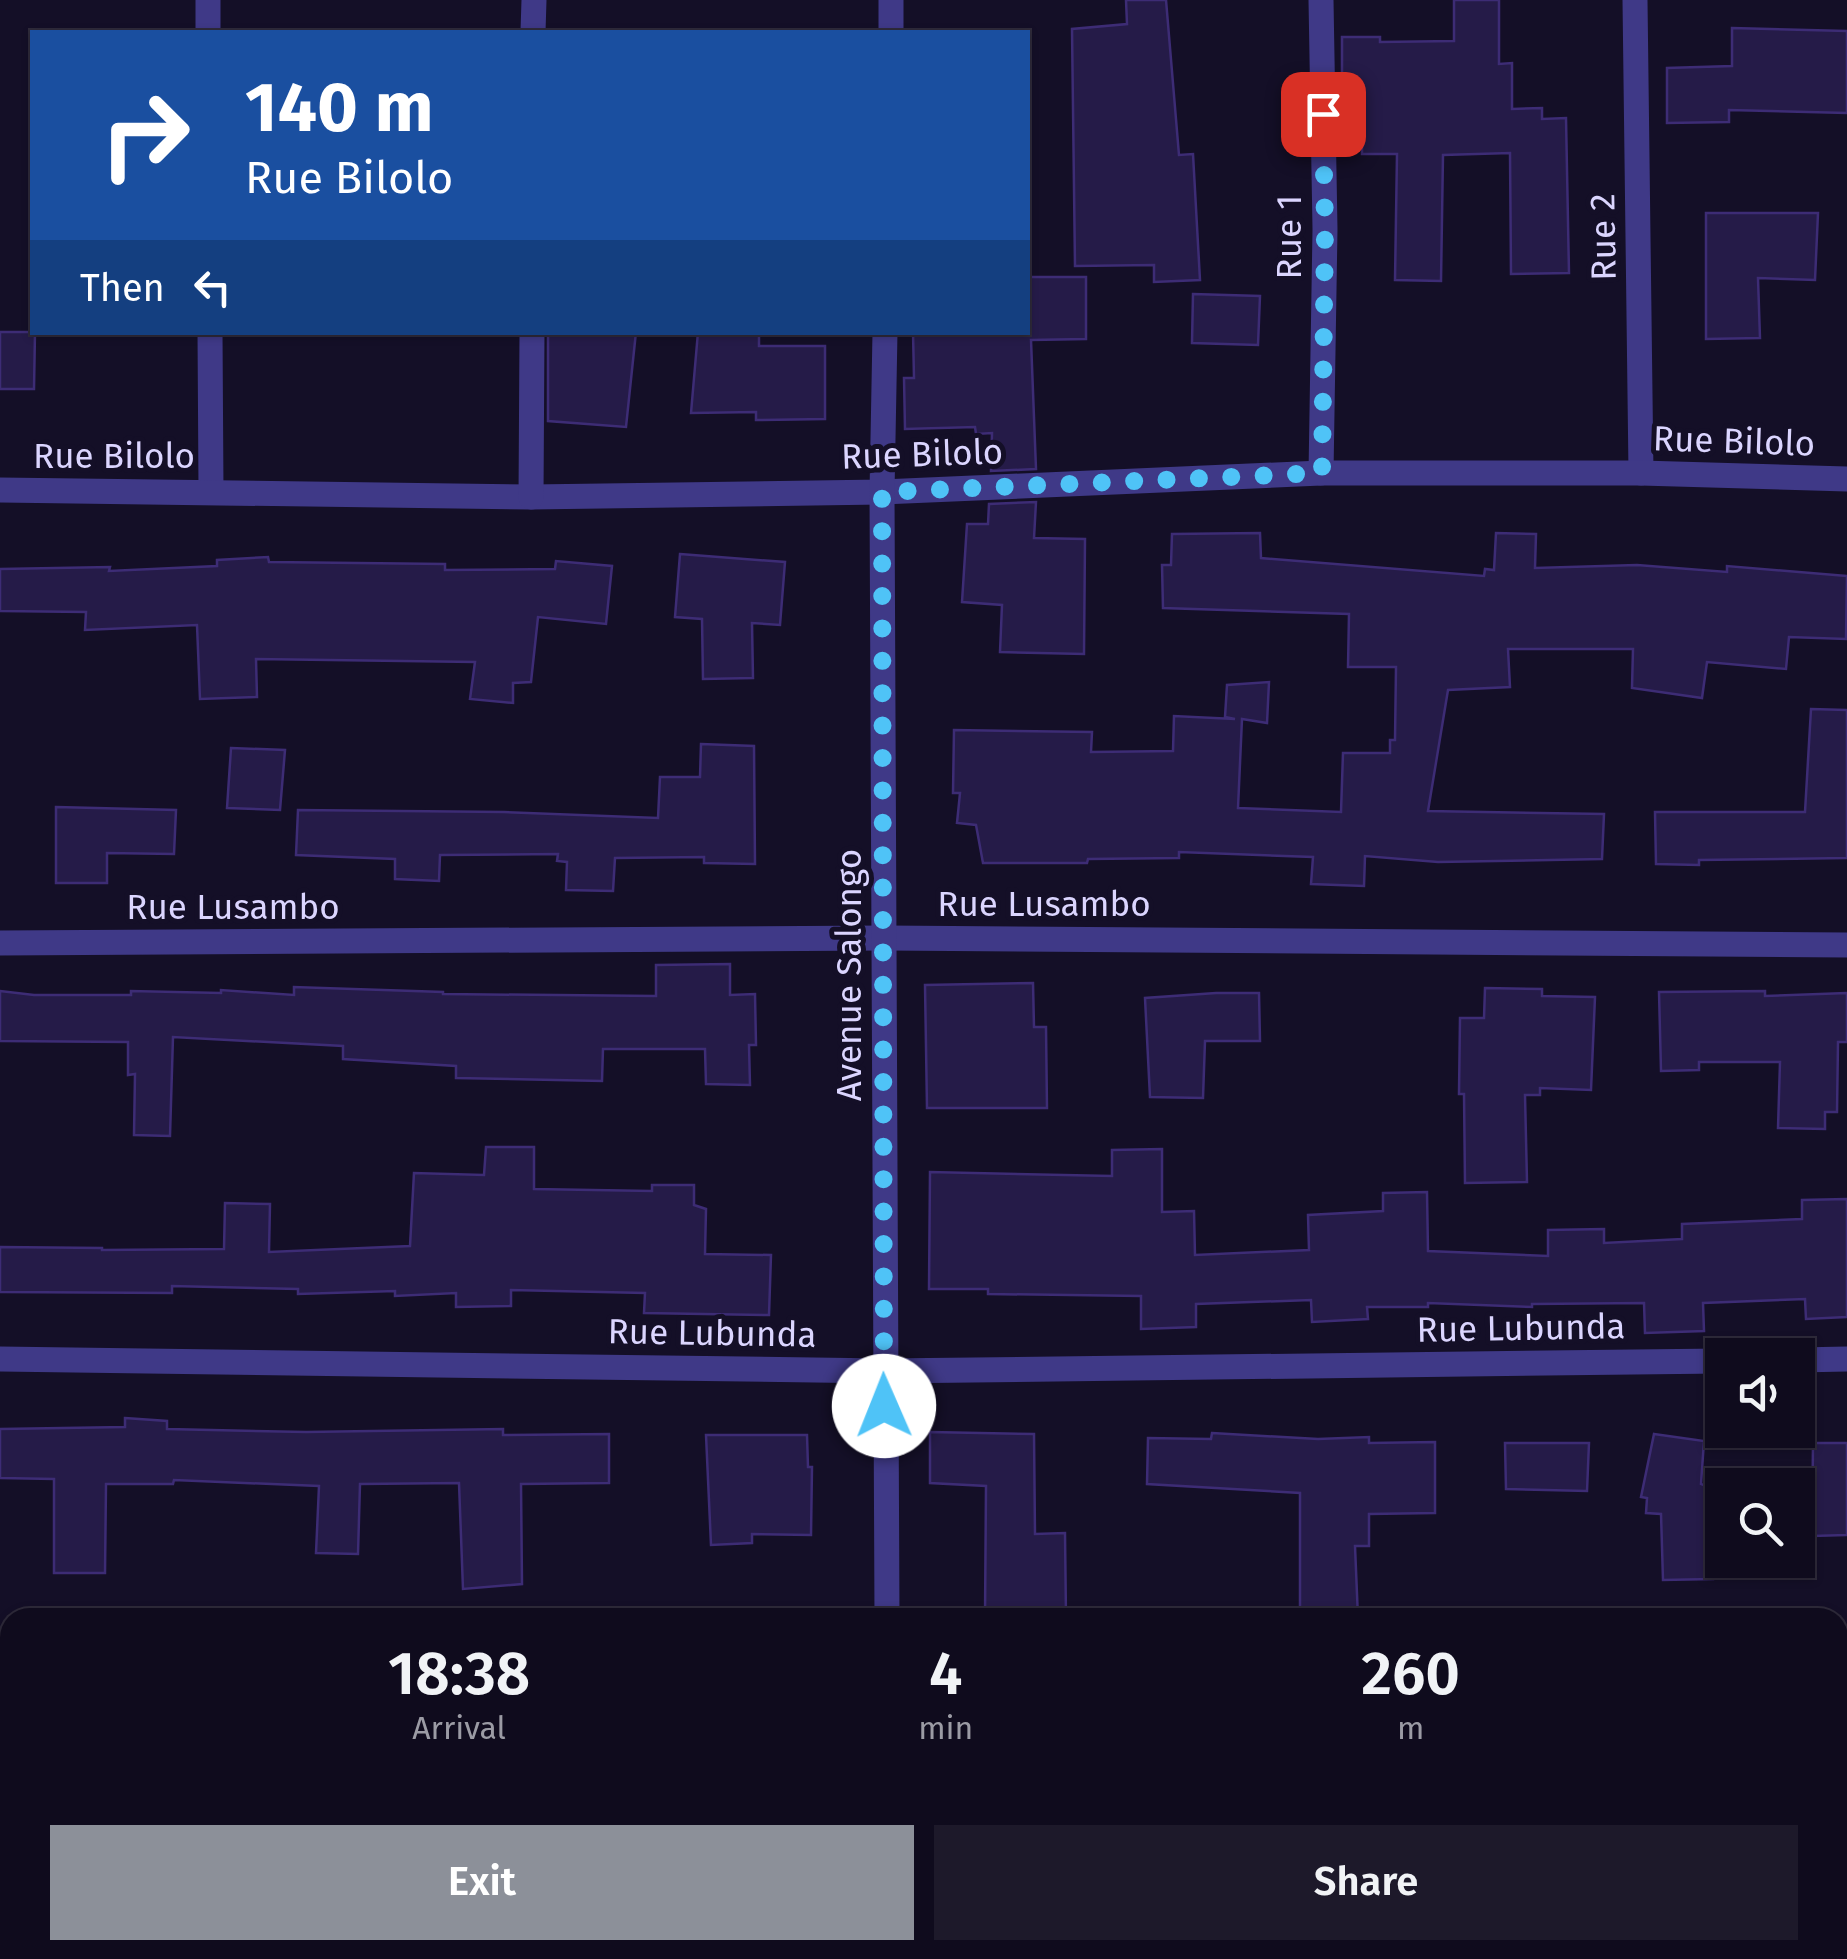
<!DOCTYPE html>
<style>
body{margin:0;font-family:"Fira Sans",sans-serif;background:#1d192a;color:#f1f3f6;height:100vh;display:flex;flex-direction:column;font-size:38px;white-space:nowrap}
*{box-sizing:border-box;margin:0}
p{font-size:32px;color:#9b9ba4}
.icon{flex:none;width:55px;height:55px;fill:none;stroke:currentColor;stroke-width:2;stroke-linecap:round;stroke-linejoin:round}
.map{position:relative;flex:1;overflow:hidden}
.side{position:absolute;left:0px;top:1608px;width:1848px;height:352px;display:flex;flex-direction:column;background:#0f0b1d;border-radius:30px 30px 0 0;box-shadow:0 2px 8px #0004,0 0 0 2px #2f2b3b}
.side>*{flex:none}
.top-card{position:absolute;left:30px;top:30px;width:1000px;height:305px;border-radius:0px;box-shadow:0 2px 8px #0004,0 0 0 2px #2f2b3b;background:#1a4fa0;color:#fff;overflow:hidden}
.buttons{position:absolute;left:1705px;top:1338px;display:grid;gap:20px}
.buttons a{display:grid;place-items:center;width:110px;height:110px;border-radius:0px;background:#0f0b1d;box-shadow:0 2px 8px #0004,0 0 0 2px #2f2b3b;font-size:50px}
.pin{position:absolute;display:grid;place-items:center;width:85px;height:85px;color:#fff;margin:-42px;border-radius:20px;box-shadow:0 5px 15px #0006}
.me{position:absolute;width:110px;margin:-55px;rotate:359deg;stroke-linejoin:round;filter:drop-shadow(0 0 8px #0008)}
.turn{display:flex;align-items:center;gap:35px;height:210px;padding:0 50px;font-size:45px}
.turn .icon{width:130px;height:130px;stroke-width:2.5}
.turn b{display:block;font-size:70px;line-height:85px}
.then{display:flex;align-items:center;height:95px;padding:0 50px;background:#0003;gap:20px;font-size:38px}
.eta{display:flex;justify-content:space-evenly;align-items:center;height:170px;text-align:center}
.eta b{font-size:60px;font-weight:600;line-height:70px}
.cta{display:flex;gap:20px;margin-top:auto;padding:20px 50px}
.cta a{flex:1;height:115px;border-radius:0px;background:#8c9099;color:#fff;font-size:40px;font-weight:600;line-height:115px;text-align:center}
.cta a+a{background:#1d192a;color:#f1f3f6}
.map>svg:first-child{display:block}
</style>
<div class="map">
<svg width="1847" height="1959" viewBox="0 0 1847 1959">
<rect width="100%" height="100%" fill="#140f27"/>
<g fill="#251b48" stroke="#3d2c75" stroke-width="2.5">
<path d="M1126 0H1166L1179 155 1193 154 1200 280 1154 282V265L1075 266 1072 29 1127 24Z"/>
<path d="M1454 0H1499V64L1512 63V109L1542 108V119L1566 118 1569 273 1511 274 1510 153 1443 155 1441 281 1395 280 1397 154H1362V98H1342V37H1380V42L1454 41Z"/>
<path d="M1732 28 1847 31V113L1729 110V122L1667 123V68L1732 66Z"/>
<path d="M1706 213H1818L1815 280 1758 278 1760 338 1706 339Z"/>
<path d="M1028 277H1086V339L1031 340 1036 469 991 471 992 433 976 434 975 427 905 429 904 378H914L913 332H1028Z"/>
<path d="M1193 294 1260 296 1258 345 1192 343Z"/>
<path d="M0 332H35L34 389H0Z"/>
<path d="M548 332H636L626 427 548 421Z"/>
<path d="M698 332H759V346H825V419L756 420V412L691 413Z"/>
<path d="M1036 502 1034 538 1085 539 1084 654 1000 652 1002 605 962 602 967 524H988L989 504Z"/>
<path d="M1260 533 1261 558 1484 576 1485 569 1494 570 1496 533 1536 534 1535 568 1637 565 1727 572V566L1847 576 1846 639 1789 637 1786 669 1707 662 1702 698 1632 688 1633 649H1508L1510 687 1448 690 1428 811 1604 814 1602 859 1438 862 1365 856 1364 886 1311 884 1313 857 1179 852V858L1088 859 1087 863H983L976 825 957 823 960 793H953L954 730 1092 732 1091 752 1173 751 1174 716 1235 719 1225 717 1227 685 1269 682 1267 723 1242 719 1238 808 1341 812 1343 753H1390V740H1395L1396 667H1348L1349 614 1163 608 1162 565H1171L1172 534Z"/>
<path d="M680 554 785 562 780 625 752 623 753 678 703 679 702 619 675 617Z"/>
<path d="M268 557 269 562 445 564V570L555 569 556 561 612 566 606 624 538 617 531 682 513 683V703L470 699 475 662 256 659 257 697 200 699 197 625 85 630 86 612 0 611V569L110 567 109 571 217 566V560Z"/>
<path d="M1811 709 1847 710V858L1699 860V865L1656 864 1655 812H1805Z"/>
<path d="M701 744 754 746 755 864 704 863V857L615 858 613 891 566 890 567 862 557 861 558 854 440 855 439 881 395 879V859L296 855 298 810 504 812 658 818 660 777H700Z"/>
<path d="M231 748 285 750 280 810 227 808Z"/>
<path d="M56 807 176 810 174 854 107 853V883H56Z"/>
<path d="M730 964V995L755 994 756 1045H749L750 1085 706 1084 705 1049H603L602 1081 456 1078V1066L343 1059V1046L173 1037 170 1136 134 1135 135 1074 128 1075V1042L0 1041V991L34 995H131V991L221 993V990L294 995V987L443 992V994L656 996V965Z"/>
<path d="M1033 983 1034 1027H1046L1047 1108H927L925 985Z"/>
<path d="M1485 988 1542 989V996L1595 997 1591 1090 1540 1088V1095H1525L1527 1182 1465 1183 1464 1094H1459L1460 1018H1484Z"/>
<path d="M1765 991V996L1847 993V1042H1838L1837 1112H1825V1129L1778 1128 1780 1062H1699V1070L1661 1071 1659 992Z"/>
<path d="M1216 993H1259L1260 1041H1205L1203 1098 1150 1097 1145 998Z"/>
<path d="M486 1147H534V1189L652 1191V1185H694V1205L706 1209 705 1254 771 1255 769 1315 644 1313 645 1293 511 1290V1306L456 1307V1293L395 1296V1291L298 1294V1289L172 1286V1293L0 1292V1247L102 1248V1250L224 1249 225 1203 270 1204 269 1252 410 1246 414 1173 484 1175Z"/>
<path d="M1162 1149V1212L1194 1211 1195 1255 1309 1250 1308 1215 1383 1211V1193L1427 1192 1428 1251 1548 1256V1230L1604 1229V1243L1682 1239V1224L1802 1219V1200L1847 1199V1317L1806 1319 1805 1299 1703 1303 1704 1331 1645 1333 1644 1303 1532 1304V1307L1428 1303V1307H1367L1368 1319 1312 1322 1311 1300 1196 1304V1327L1141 1329V1296L988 1294V1289H929L930 1172 1112 1176V1150Z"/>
<path d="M125 1418 167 1421V1429L306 1432 503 1429V1435L609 1434V1483L521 1484 522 1584 463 1589 459 1483 360 1484 358 1554 316 1553 319 1486 174 1480 173 1484H106L105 1573H54V1479L0 1478V1429L125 1427Z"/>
<path d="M930 1432 1034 1434 1035 1534 1065 1533 1066 1618H985L986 1486 930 1483Z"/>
<path d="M1212 1433 1318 1439 1369 1437V1443L1435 1442V1513L1369 1514V1546H1355L1358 1618H1300V1493L1147 1484 1148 1438 1211 1439Z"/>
<path d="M1654 1434 1704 1441 1701 1484 1711 1488 1713 1579 1663 1580 1661 1514 1646 1513 1647 1498 1641 1497Z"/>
<path d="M706 1435H807L808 1467H812L811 1535 752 1534V1543L711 1545Z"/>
<path d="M1505 1443H1589L1587 1491 1506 1489Z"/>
<path d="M1813 1443H1847V1535L1812 1536Z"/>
</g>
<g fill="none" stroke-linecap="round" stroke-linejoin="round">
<g stroke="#3f3987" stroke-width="25">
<path d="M208 0V32"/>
<path d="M1321 0 1325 229 1321 473"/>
<path d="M1635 0 1641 473"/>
<path d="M533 32 534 0"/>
<path d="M210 332 211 491"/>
<path d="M0 490 531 497 882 492 1321 473H1641L1847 479"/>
<path d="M531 497 532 332"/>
<path d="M0 943 885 938 1847 945"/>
<path d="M0 1359 884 1371 1722 1361"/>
<path d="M1798 1360 1847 1359"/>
<path d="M0 1802 10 1803"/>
<path d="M1838 1805 1847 1804"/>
</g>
<g stroke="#3f3987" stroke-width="25">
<path d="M891 32V0"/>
<path d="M885 332 882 492 887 1618"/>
<path d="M888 1959V1950"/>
</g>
</g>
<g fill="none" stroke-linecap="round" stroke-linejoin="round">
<path stroke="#4fc3f7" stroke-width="18" stroke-dasharray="0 32.4" d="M884 1406 882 492 1322 473 1325 229 1323 114"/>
</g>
<g text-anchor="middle" stroke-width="10" stroke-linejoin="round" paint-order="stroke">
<g font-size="35" fill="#dbd5ff" stroke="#140f27">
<text transform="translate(1289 237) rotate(-90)" y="12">Rue 1</text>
<text transform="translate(1603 237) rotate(-91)" y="12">Rue 2</text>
<text transform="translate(1734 441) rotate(2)" y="12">Rue Bilolo</text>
<text transform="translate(922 454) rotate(-2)" y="12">Rue Bilolo</text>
<text x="114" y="468">Rue Bilolo</text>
<text x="1044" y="916">Rue Lusambo</text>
<text x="233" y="919">Rue Lusambo</text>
<text transform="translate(849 975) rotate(-90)" y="12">Avenue Salongo</text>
<text transform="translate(1521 1328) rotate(-1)" y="12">Rue Lubunda</text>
<text transform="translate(712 1333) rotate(1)" y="12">Rue Lubunda</text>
</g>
</g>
</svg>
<div class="buttons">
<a><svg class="icon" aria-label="sound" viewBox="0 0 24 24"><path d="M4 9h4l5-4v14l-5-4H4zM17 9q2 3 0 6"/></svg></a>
<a><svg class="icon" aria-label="search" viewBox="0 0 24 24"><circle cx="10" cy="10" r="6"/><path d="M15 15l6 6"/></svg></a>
</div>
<div class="pin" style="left:1323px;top:114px;background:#d93025"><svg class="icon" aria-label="arrive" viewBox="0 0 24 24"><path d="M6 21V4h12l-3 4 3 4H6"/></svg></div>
<svg class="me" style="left:884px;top:1406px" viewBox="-20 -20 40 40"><circle r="19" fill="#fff"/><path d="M0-13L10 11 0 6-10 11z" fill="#4fc3f7"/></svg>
<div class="top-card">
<div class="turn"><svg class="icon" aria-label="right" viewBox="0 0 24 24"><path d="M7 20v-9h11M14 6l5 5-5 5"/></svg><div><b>140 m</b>Rue Bilolo</div></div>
<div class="then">Then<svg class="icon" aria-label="left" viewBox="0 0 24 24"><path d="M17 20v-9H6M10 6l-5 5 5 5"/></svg></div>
</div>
<section class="side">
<div class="eta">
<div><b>18:38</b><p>Arrival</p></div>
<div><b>4</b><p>min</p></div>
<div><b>260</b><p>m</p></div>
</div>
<div class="cta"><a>Exit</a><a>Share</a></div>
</section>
</div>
